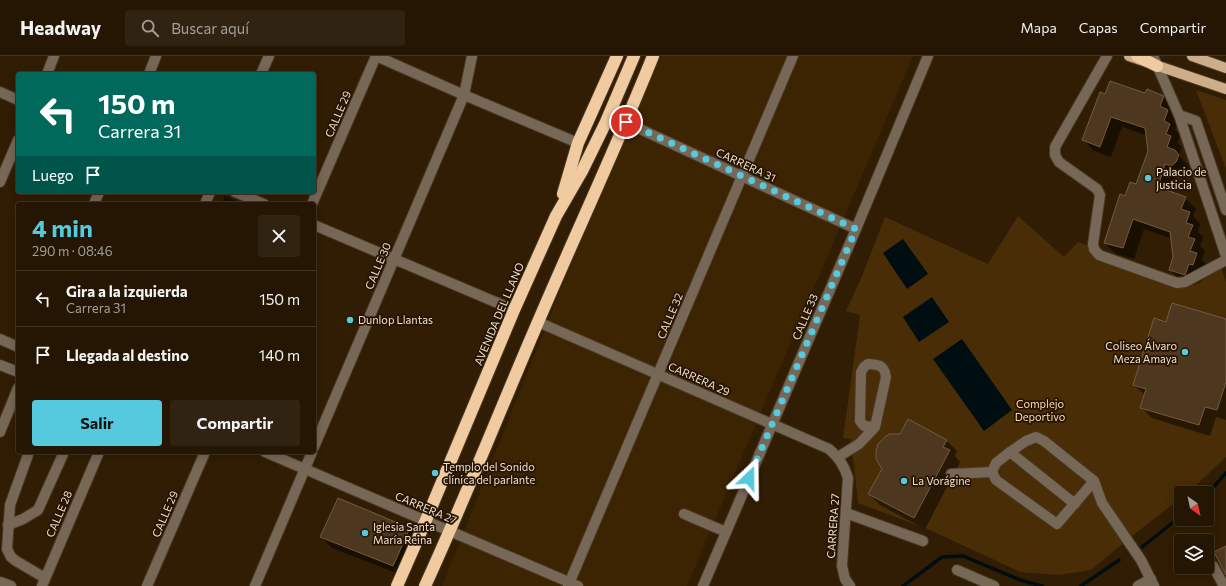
<!DOCTYPE html>
<html lang="es">
<meta charset="utf-8">
<style>
body{margin:0;font-family:Commissioner,sans-serif;background:#302311;color:#f1f3f6;height:100vh;display:flex;flex-direction:column;font-size:15px;white-space:nowrap}
*{box-sizing:border-box;margin:0}
p{font-size:13px;color:#a39f99}
.icon{flex:none;width:22px;height:22px;fill:none;stroke:currentColor;stroke-width:2;stroke-linecap:round;stroke-linejoin:round}
.map{position:relative;flex:1;overflow:hidden}
.details{position:absolute;left:16px;top:146px;width:300px;height:252px;display:flex;flex-direction:column;background:#241602;border-radius:4px;box-shadow:0 2px 10px #0003,0 0 0 1px #413524}
.details>*{flex:none}
.guide{position:absolute;left:16px;top:16px;width:300px;height:122px;border-radius:4px;box-shadow:0 2px 10px #0003,0 0 0 1px #413524;background:#00695c;color:#fff;overflow:hidden}
.needle{width:26px;rotate:147deg}
.buttons{position:absolute;left:1174px;top:430px;display:grid;gap:8px}
.buttons a{display:grid;place-items:center;width:40px;height:40px;border-radius:4px;background:#241602;box-shadow:0 2px 10px #0003,0 0 0 1px #413524;font-size:20px}
.pin{position:absolute;display:grid;place-items:center;width:34px;height:34px;color:#fff;margin:-17px;border:2px solid #fff;border-radius:50%;box-shadow:0 1px 4px #0007}
.me{position:absolute;width:44px;margin:-22px;rotate:23deg;stroke-linejoin:round;filter:drop-shadow(0 0 3px #0008)}
.turn{display:flex;align-items:center;gap:14px;height:84px;padding:0 16px;font-size:18px}
.turn .icon{width:52px;height:52px;stroke-width:2.5}
.turn b{display:block;font-size:28px;line-height:34px}
.then{display:flex;align-items:center;height:38px;padding:0 16px;background:#0003;gap:8px;font-size:15px}
.round{display:grid;place-items:center;flex:none;width:42px;height:42px;border-radius:4px;background:#302311}
.headline{display:flex;align-items:center;justify-content:space-between;height:68px;padding:0 16px}
h1{font-size:24px;font-weight:700;line-height:30px;color:#55cadf}
.button{display:flex;gap:8px;margin-top:auto;padding:8px 16px}
.button a{flex:1;height:46px;border-radius:4px;background:#55cadf;color:#111;font-size:16px;font-weight:700;line-height:46px;text-align:center}
.button a+a{background:#302311;color:#f1f3f6}
ul{padding:0;list-style:none}
li{display:flex;align-items:center;gap:12px;height:56px;padding:0 16px;border-top:1px solid #413524}
li div{flex:1}
li b{display:block;font-size:15px}
li em{font-style:normal}
header{display:flex;align-items:center;gap:24px;box-sizing:border-box;height:56px;padding:0 20px;background:#241602;border-bottom:1px solid #413524}
header strong{font-size:19px}
nav{display:flex;gap:22px;margin-inline-start:auto;font-size:14px}
.search{width:280px;height:36px;background:#302311;display:flex;align-items:center;gap:10px;box-sizing:border-box;padding:0 14px;border-radius:4px;color:#a39f99;font-size:15px}
.map>svg:first-child{display:block}
</style>
<header>
<strong>Headway</strong>
<div class="search"><svg class="icon" aria-label="search" viewBox="0 0 24 24"><circle cx="10" cy="10" r="6"/><path d="M15 15l6 6"/></svg>Buscar aquí</div>
<nav><a>Mapa</a><a>Capas</a><a>Compartir</a></nav>
</header>
<div class="map">
<svg width="1226" height="530" viewBox="0 0 1226 530">
<rect width="100%" height="100%" fill="#301d03"/>
<path fill="#3c2301" d="M654 0H913L687 530H442Z"/>
<g fill="#482d06">
<path d="M1196 34 1226 44V113Z"/>
<path d="M1018 160 1064 201 1078 186 1198 228 1220 210 1226 225V401L1194 431 1187 437H1181V442L1132 480 1091 514 1059 519 1020 516 932 475 858 447 851 383 843 382 860 259 846 255 862 220 885 161 988 208Z"/>
</g>
<g fill="#000d11">
<path d="M903 183 928 218 907 233 883 197Z"/>
<path d="M932 241 949 266 919 286 903 261Z"/>
<path d="M962 283 1012 354 984 375 933 303Z"/>
</g>
<g fill="#0007">
<path d="M1106 39H1146L1163 40 1173 51 1171 58 1178 65 1175 74 1180 79 1177 87 1182 91 1179 99 1189 111 1187 117 1182 120 1176 118 1170 137 1185 142 1196 153 1193 160 1200 168 1198 176 1203 181 1200 190 1205 195 1202 204 1207 209 1199 218 1195 229 1181 224 1170 214 1174 201 1172 183 1144 173 1134 203 1116 198 1105 187 1126 141 1137 129 1149 95 1146 79 1122 71 1111 101 1094 95 1084 84Z"/>
<path d="M225 140 243 148H221Z"/>
<path d="M1226 264V364L1216 361 1210 380 1152 362 1141 351 1145 339 1134 329 1167 267Z"/>
<path d="M901 379 946 384 957 395 955 400 960 406 925 473 880 449 869 438Z"/>
<path d="M409 473 420 484 404 520 332 492 321 481Z"/>
</g>
<g fill="none" stroke-linecap="round" stroke-linejoin="round">
<g stroke="#000d11" stroke-width="3.5">
<path d="M1207 438 1226 417"/>
<path d="M1142 491 1181 460"/>
<path d="M903 530 942 501 963 500 1020 524 1042 530"/>
<path d="M1081 530 1119 504"/>
</g>
</g>
<g fill="#4d371e" stroke="#725b40">
<path d="M1110 25 1145 37 1147 33 1164 40 1160 50 1168 54 1164 65 1170 68 1166 78 1171 80 1167 91 1175 94 1179 99 1176 106 1171 110 1165 108 1158 131 1186 141 1181 153 1190 156 1186 167 1193 169 1188 181 1195 183 1190 195 1197 197 1193 209 1189 208 1185 219 1169 214 1173 201 1170 176 1133 163 1123 192 1104 187 1120 138 1125 140 1130 126 1136 128 1148 95 1145 72 1111 61 1100 91 1082 84 1100 36 1105 38Z"/>
<path d="M1172 247 1226 263V326L1217 354 1205 351 1199 369 1140 352 1146 333 1133 329 1154 262 1166 266Z"/>
<path d="M908 363 947 384 943 391 950 394 914 462 868 438 882 413 876 403V395L878 388 886 380 890 378H900Z"/>
<path d="M338 442 410 472 393 510 320 481Z"/>
<path d="M1226 490V519L1214 496Z"/>
</g>
<g fill="none" stroke-linecap="round" stroke-linejoin="round">
<defs>
<g id="minor">
<path d="M376 0 464 39 578 87"/>
<path d="M1107 0 1055 91V99L1059 106 1097 133 1100 139 1093 188 1094 193 1099 199 1177 227 1185 226 1226 204"/>
<path d="M1153 0 1179 59 1226 200"/>
<path d="M47 18 54 0"/>
<path d="M149 18 156 0"/>
<path d="M261 18 269 0"/>
<path d="M0 36 18 44"/>
<path d="M1179 59 1196 65 1226 154"/>
<path d="M627 67 856 173"/>
<path d="M0 126 18 84"/>
<path d="M235 136 264 148"/>
<path d="M94 148 99 136"/>
<path d="M205 148 210 136"/>
<path d="M312 148 376 0"/>
<path d="M314 169 514 254"/>
<path d="M538 266 829 393C839 402 844 409 848 422L842 510 845 523 850 530"/>
<path d="M0 283 18 291"/>
<path d="M0 309 18 316"/>
<path d="M0 376 18 332"/>
<path d="M314 391 464 39 472 0"/>
<path d="M29 396 10 449 7 493 11 501 16 505 45 522"/>
<path d="M265 396 578 530"/>
<path d="M1010 396 1075 448"/>
<path d="M838 401 859 388 875 371 886 321C884 309 880 309 868 308L864 311 861 316 860 365 864 370 875 371"/>
<path d="M992 416 996 424 1057 468 1094 425"/>
<path d="M951 418 992 416 996 407 1010 396 1026 385 1036 381 1044 385 1094 425 1102 447 1141 504 1154 530"/>
<path d="M846 457 923 485"/>
<path d="M684 458 726 476"/>
<path d="M8 469 23 463 38 454 64 396"/>
<path d="M1213 510 1224 530"/>
<path d="M957 514 994 530"/>
<path d="M0 526 11 530"/>
<path d="M42 530 99 396"/>
<path d="M147 530 205 396"/>
<path d="M255 530 312 396"/>
<path d="M568 530 793 0"/>
<path d="M703 530 856 173 928 0"/>
<path d="M1138 530 1151 523"/>
</g>
<g id="major">
<path d="M1129 0 1226 33"/>
<path d="M1192 0 1226 12"/>
</g>
<g id="highway">
<path d="M1137 0 1157 10"/>
<path d="M563 138 578 87 617 0"/>
<path d="M397 530 426 464 514 254 556 160 582 115 605 68 634 0"/>
<path d="M425 530C465 443 500 354 538 266 576 177 617 90 653 0"/>
</g>
</defs>
<use href="#minor" stroke="#4b3820" stroke-width="12"/>
<use href="#major" stroke="#4b3820" stroke-width="12"/>
<use href="#highway" stroke="#4b3820" stroke-width="14"/>
<use href="#minor" stroke="#766757" stroke-width="10"/>
<use href="#major" stroke="#cdae8b" stroke-width="10"/>
<use href="#highway" stroke="#f0caa0" stroke-width="12"/>
</g>
<g fill="none" stroke-linecap="round" stroke-linejoin="round">
<path stroke="#55cadf" stroke-width="7" stroke-dasharray="0 12.6" d="M626 66 856 173 749 422"/>
</g>
<g fill="#55cadf" stroke="#261300" stroke-width="1.5">
<circle cx="1148" cy="122" r="4"/>
<circle cx="350" cy="264" r="4"/>
<circle cx="1185" cy="296" r="4"/>
<circle cx="435" cy="417" r="4"/>
<circle cx="904" cy="425" r="4"/>
<circle cx="365" cy="477" r="4"/>
</g>
<g text-anchor="middle" stroke-width="3.5" stroke-linejoin="round" paint-order="stroke">
<g font-size="11" fill="#eee1d2" stroke="#261300">
<text transform="translate(338 58) rotate(-67)" y="4">CALLE 29</text>
<text transform="translate(746 109) rotate(25)" y="4">CARRERA 31</text>
<text transform="translate(378 210) rotate(-67)" y="4">CALLE 30</text>
<text transform="translate(499 258) rotate(-67)" y="4">AVENIDA DEL LLANO</text>
<text transform="translate(670 260) rotate(-67)" y="4">CALLE 32</text>
<text transform="translate(805 261) rotate(-67)" y="4">CALLE 33</text>
<text transform="translate(699 323) rotate(24)" y="4">CARRERA 29</text>
<text transform="translate(426 452) rotate(23)" y="4">CARRERA 27</text>
<text transform="translate(59 458) rotate(-67)" y="4">CALLE 28</text>
<text transform="translate(165 458) rotate(-67)" y="4">CALLE 29</text>
<text transform="translate(833 470) rotate(-86)" y="4">CARRERA 27</text>
</g>
<g font-size="11" fill="#eee1d2" stroke="#261300" text-anchor="start">
<text x="1156" y="120">Palacio de<tspan x="1156" dy="13">Justicia</tspan></text>
<text x="358" y="268">Dunlop Llantas</text>
<text x="1177" y="294" text-anchor="end">Coliseo Álvaro<tspan x="1177" dy="13">Meza Amaya</tspan></text>
<text x="443" y="415">Templo del Sonido<tspan x="443" dy="13">clínica del parlante</tspan></text>
<text x="912" y="429">La Vorágine</text>
<text x="373" y="475">Iglesia Santa<tspan x="373" dy="13">María Reina</tspan></text>
</g>
<g font-size="11" fill="#feddb9" stroke="#261300">
<text x="1040" y="352">Complejo<tspan x="1040" dy="13">Deportivo</tspan></text>
</g>
</g>
</svg>
<div class="buttons">
<a><svg class="needle" viewBox="-14 -14 28 28"><path d="M0-13l5 13h-10z" fill="#e53935"/><path d="M0 13l5-13h-10z" fill="#a39f99"/></svg></a>
<a><svg class="icon" aria-label="layers" viewBox="0 0 24 24"><path d="M12 4l9 5-9 5-9-5zM3 14l9 5 9-5"/></svg></a>
</div>
<div class="pin" style="left:626px;top:66px;background:#d93025"><svg class="icon" aria-label="arrive" viewBox="0 0 24 24"><path d="M6 21V4h12l-3 4 3 4H6"/></svg></div>
<svg class="me" style="left:749px;top:422px" viewBox="-20 -20 40 40"><path d="M0-17L14 15 0 8-14 15z" fill="#55cadf" stroke="#fff" stroke-width="4"/></svg>
<div class="guide">
<div class="turn"><svg class="icon" aria-label="left" viewBox="0 0 24 24"><path d="M17 20v-9H6M10 6l-5 5 5 5"/></svg><div><b>150 m</b>Carrera 31</div></div>
<div class="then">Luego<svg class="icon" aria-label="arrive" viewBox="0 0 24 24"><path d="M6 21V4h12l-3 4 3 4H6"/></svg></div>
</div>
<section class="details">
<div class="headline"><div><h1>4 min</h1><p>290 m · 08:46</p></div><a class="round"><svg class="icon" aria-label="close" viewBox="0 0 24 24"><path d="M6 6l12 12M18 6L6 18"/></svg></a></div>
<ul>
<li><svg class="icon" aria-label="left" viewBox="0 0 24 24"><path d="M17 20v-9H6M10 6l-5 5 5 5"/></svg><div><b>Gira a la izquierda</b><p>Carrera 31</p></div><em>150 m</em></li>
<li><svg class="icon" aria-label="arrive" viewBox="0 0 24 24"><path d="M6 21V4h12l-3 4 3 4H6"/></svg><div><b>Llegada al destino</b></div><em>140 m</em></li>
</ul>
<div class="button"><a>Salir</a><a>Compartir</a></div>
</section>
</div>
